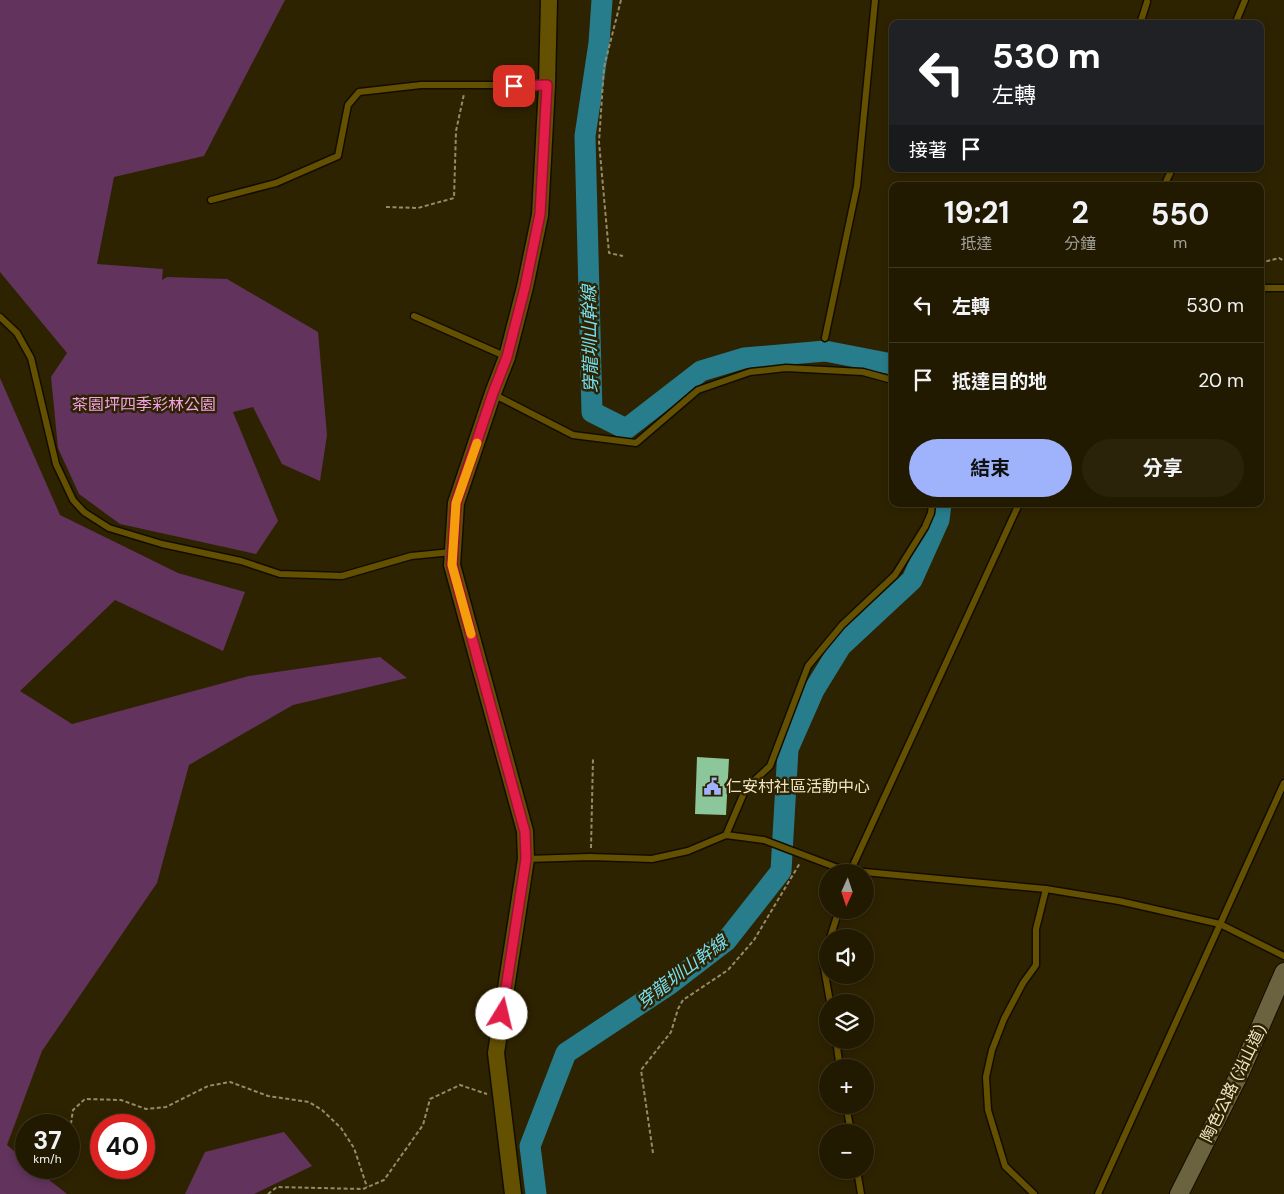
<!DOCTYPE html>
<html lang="zh-TW">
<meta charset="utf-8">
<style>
body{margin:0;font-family:"DM Sans","Noto Sans TC",sans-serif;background:#2a230a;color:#f1f3f6;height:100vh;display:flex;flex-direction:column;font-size:19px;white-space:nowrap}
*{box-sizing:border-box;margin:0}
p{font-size:16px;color:#a2a199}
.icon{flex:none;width:28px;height:28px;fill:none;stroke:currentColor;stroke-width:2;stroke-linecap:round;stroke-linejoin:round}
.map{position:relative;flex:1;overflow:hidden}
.panel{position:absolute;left:889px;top:182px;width:375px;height:325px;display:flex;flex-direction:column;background:#221a00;border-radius:10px;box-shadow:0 2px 8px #0003,0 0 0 1px #3f3822}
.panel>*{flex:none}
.hud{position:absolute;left:889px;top:20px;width:375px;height:152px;border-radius:10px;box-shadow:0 2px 8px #0003,0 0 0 1px #3f3822;background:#202124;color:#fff;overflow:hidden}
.needle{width:32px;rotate:183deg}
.fabs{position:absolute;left:819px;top:864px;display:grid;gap:10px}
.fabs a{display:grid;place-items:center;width:55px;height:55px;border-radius:50%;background:#221a00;box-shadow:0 2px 8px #0003,0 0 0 1px #3f3822;font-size:25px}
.speed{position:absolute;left:15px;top:1114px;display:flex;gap:10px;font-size:25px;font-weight:700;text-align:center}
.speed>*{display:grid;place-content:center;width:65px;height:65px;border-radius:50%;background:#221a00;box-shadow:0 2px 8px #0003,0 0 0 1px #3f3822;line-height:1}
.speed small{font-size:12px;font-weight:400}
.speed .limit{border:8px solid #d22;background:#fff;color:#111}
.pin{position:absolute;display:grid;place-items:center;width:42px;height:42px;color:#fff;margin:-21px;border-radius:10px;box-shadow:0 2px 8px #0006}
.me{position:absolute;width:55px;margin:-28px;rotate:9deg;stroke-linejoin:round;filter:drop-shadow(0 0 4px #0008)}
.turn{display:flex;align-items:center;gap:18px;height:105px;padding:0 20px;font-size:22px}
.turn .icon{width:65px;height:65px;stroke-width:2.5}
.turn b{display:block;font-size:35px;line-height:42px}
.then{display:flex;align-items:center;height:48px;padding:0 20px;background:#0003;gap:10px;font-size:19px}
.eta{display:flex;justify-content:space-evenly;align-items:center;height:85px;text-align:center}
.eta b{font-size:30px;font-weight:700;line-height:35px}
.action{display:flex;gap:10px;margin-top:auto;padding:10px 20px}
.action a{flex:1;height:58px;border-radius:30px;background:#9fb3fd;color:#111;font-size:20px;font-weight:700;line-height:58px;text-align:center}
.action a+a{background:#2a230a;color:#f1f3f6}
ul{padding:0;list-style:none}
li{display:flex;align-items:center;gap:15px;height:75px;padding:0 20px;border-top:1px solid #3f3822}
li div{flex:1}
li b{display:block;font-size:19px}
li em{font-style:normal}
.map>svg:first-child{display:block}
</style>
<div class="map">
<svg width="1284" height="1194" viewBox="0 0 1284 1194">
<rect width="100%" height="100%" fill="#2e2300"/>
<g fill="#62335c">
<path d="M0 0H285L204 156 114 177 97 264 163 269 162 280 167 277 227 279 318 332 327 435 320 481 282 464 253 407 233 412 278 521 256 554 120 524 79 494 58 448 51 377 67 353 0 272Z"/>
<path d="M0 378 60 515 178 573 245 592 223 651 115 600 20 691 72 724 249 676 380 657 407 678 293 705 189 765 157 883 42 1051 7 1145 26 1161V1168H34L67 1194H0Z"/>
<path d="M284 1132 312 1166 254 1194H185L205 1152Z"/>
</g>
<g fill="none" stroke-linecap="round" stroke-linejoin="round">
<g stroke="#277d8c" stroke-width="21">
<path d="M602 0 599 43 585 136 592 412 626 429 701 371 744 358 825 351 892 364"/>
<path d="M536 1194 530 1146 566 1053 670 984 726 941 781 871 788 749 814 690 841 646 912 580 939 520 941 504"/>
</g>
</g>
<path fill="#8bc79a" d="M697 757 729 759 726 815 695 814Z"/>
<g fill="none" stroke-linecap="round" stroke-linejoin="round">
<defs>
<g id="service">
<path d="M1140 24 1147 2"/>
<path d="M1235 24 1245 0"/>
<path d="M1164 186 1172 169"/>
<path d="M211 200 276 183 338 156 348 105 359 92 421 85H546"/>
<path d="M1260 288H1284"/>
<path d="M414 316 507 357"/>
<path d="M0 317 17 333 31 358 56 464 73 500 84 512 109 528 162 544 241 561 280 574 342 576 411 556 452 552"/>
<path d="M825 338 857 186 875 0"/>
<path d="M493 394 573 435 636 443 698 390 750 372 786 368 863 372 892 380"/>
<path d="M726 835 746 788 770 766 808 666 842 625 895 575 925 527 931 513 932 504"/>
<path d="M527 859 590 857 652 859 688 851 726 835 764 840 843 870 1046 889 1119 901 1220 924 1284 956"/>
<path d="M850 872 1019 504"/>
<path d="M830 938 839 910"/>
<path d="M828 947 823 962 830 1002"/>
<path d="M836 1040 840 1068"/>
<path d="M846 1105 851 1132"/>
<path d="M857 1170 861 1194"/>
<path d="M1034 1194 1005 1166 988 1110 986 1077 992 1050 1004 1019 1023 983 1036 965V929L1046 889"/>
<path d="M1098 1194 1284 783"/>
</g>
<path id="tertiary" d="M513 1194 496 1053 526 859 525 831 452 565 456 503 493 393 507 357 525 287 540 215 547 85 549 0"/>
<path id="secondary" d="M1179 1194 1241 1071 1284 972"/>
</defs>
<use href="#service" stroke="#130d00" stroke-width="9"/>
<use href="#tertiary" stroke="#130d00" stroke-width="19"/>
<use href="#secondary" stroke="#130d00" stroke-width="20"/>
<g stroke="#968b69" stroke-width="2" stroke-dasharray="4 2.5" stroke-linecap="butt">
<path d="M621 0 604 67 599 142 609 253 623 256"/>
<path d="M386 207 418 208 454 198 456 131 464 94"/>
<path d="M1260 263 1279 258 1284 261"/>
<path d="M591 848 593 758"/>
<path d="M69 1137 73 1110 85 1099 121 1100 146 1109 166 1107 208 1086 230 1082 268 1096 309 1102 322 1110 341 1128 354 1148 367 1187"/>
<path d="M653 1153 641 1070 671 1032 678 1009 683 1000 728 970 754 940 800 863"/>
<path d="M268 1194 277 1187 363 1189 384 1180 423 1125 430 1099 460 1085 487 1094"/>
</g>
<use href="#service" stroke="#645001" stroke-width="6"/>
<use href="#tertiary" stroke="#645001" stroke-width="16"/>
<use href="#secondary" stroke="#6b6340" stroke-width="18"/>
</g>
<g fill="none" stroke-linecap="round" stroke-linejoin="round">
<defs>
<path id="route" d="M502 1014 526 859 525 832 452 565 456 503 493 393 507 357 525 287 540 214 547 85 514 86"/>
</defs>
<use href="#route" stroke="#92132f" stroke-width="12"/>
<use href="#route" stroke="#e11d48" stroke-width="9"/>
<path stroke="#f59e0b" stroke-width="9" d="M471 634 452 565 456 503 477 443"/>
</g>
<defs>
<symbol id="civic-bare" viewBox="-9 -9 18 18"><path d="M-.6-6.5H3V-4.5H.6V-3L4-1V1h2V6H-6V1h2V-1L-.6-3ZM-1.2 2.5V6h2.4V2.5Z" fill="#9fb3fd" stroke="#2e2300" stroke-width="2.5" paint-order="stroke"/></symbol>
</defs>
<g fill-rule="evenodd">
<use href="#civic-bare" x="700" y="774" width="25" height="25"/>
</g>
<g text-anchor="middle" stroke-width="5" stroke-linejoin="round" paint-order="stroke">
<g font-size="16" fill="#f4a1e9" stroke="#2e2300">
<text x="144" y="410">茶園坪四季彩林公園</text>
</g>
<g font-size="16" fill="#f1e6c5" stroke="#2e2300" text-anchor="start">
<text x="726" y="792">仁安村社區活動中心</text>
</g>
<g font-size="16" fill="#f1e6c5" stroke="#2e2300">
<text transform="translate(1233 1083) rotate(-64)" y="6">陶色公路 (沿山道)</text>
</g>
<g font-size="18" font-style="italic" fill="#77dff3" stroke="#2e2300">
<text transform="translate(590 339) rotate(-91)" y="6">穿龍圳山幹線</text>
<text transform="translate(682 972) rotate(-37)" y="6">穿龍圳山幹線</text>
</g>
</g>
</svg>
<div class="fabs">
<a><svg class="needle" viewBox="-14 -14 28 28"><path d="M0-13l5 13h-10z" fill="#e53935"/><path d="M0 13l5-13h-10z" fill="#a2a199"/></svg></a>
<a><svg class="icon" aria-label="sound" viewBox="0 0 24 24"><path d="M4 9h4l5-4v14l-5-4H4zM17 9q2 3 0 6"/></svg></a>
<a><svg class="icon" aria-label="layers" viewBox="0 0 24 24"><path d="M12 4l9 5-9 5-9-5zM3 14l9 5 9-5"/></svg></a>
<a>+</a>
<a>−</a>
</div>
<div class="speed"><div>37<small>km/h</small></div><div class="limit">40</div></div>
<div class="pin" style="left:514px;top:86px;background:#d93025"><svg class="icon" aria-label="arrive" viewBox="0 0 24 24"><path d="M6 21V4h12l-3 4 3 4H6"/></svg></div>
<svg class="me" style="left:502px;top:1014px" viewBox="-20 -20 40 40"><circle r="19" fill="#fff"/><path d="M0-13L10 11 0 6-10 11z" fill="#e11d48"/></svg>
<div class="hud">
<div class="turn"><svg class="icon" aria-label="left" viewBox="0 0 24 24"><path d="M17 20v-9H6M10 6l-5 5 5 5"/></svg><div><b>530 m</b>左轉</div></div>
<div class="then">接著<svg class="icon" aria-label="arrive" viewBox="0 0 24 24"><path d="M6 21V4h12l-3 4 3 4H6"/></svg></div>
</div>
<section class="panel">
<div class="eta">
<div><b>19:21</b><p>抵達</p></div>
<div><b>2</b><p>分鐘</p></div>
<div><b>550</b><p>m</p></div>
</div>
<ul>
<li><svg class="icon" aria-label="left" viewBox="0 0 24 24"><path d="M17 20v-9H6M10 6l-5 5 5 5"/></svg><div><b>左轉</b></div><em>530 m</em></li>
<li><svg class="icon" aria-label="arrive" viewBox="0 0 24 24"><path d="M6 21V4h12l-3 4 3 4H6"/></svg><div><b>抵達目的地</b></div><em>20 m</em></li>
</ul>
<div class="action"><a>結束</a><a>分享</a></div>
</section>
</div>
